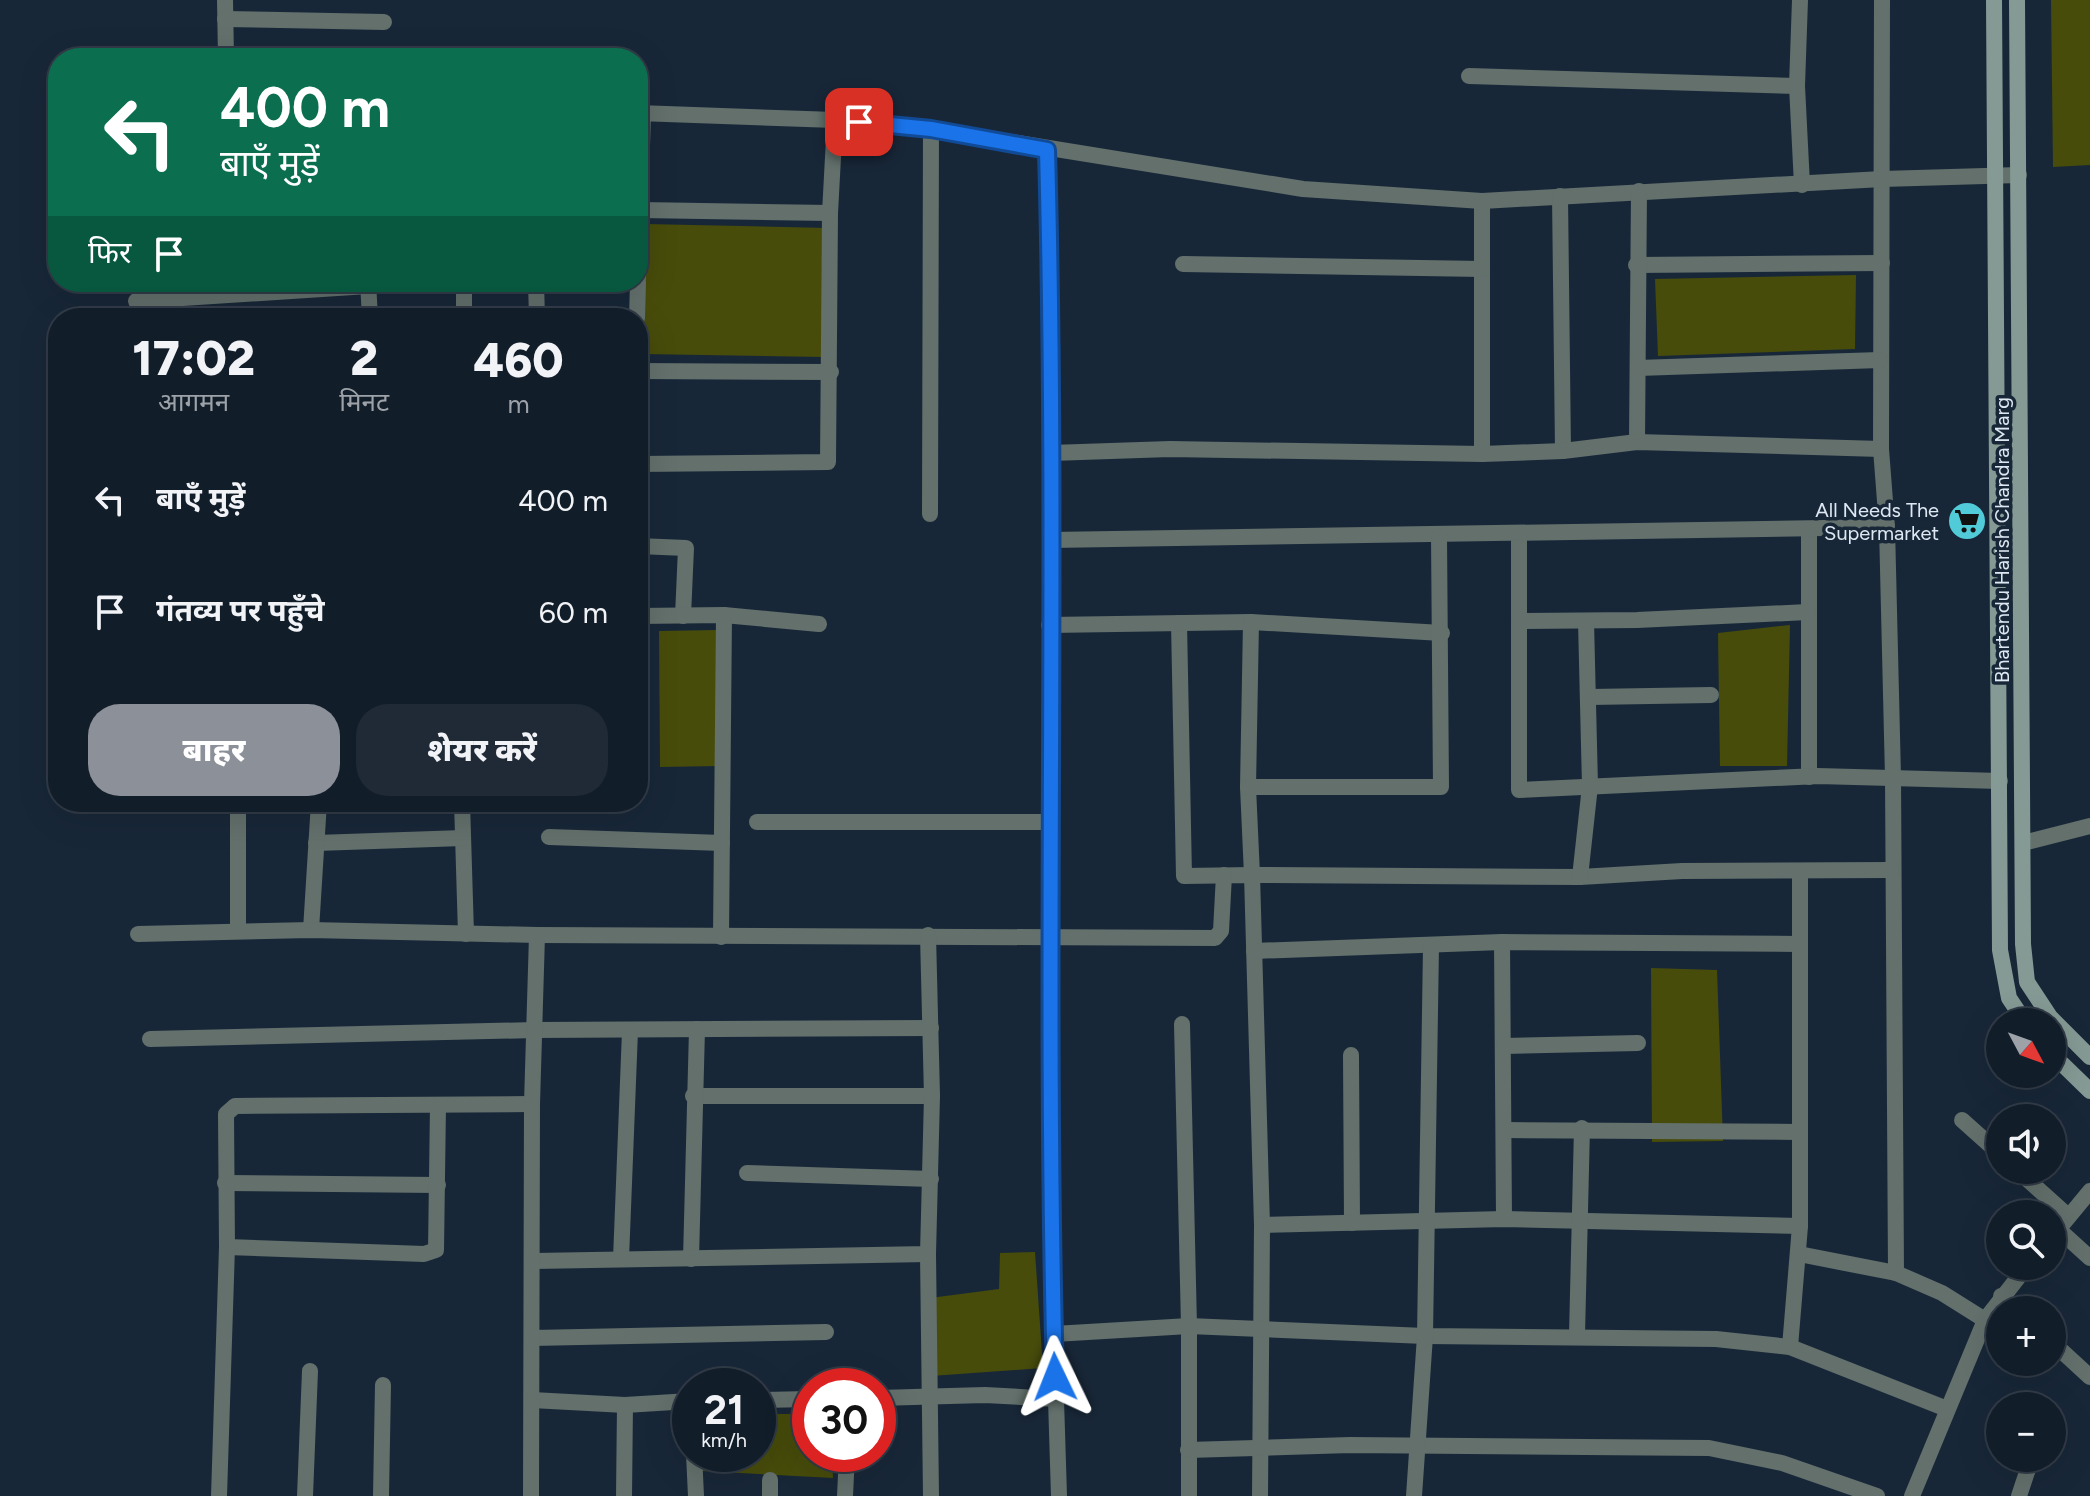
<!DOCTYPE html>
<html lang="hi">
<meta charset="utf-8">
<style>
body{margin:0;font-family:Figtree,"Noto Sans Devanagari",sans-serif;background:#1f2a36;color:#f1f3f6;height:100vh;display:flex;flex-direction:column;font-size:30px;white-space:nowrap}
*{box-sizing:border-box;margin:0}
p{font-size:26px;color:#9ca2a8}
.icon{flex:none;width:44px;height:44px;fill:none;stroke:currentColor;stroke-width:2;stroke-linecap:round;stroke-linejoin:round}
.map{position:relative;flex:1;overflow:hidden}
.sheet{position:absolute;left:48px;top:308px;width:600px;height:504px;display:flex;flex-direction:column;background:#121d2a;border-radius:32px;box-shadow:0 8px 32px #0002,0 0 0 2px #313b47}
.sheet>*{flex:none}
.guide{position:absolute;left:48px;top:48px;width:600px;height:244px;border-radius:32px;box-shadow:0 8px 32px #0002,0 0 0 2px #313b47;background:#0b6e4f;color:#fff;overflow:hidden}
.needle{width:52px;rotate:131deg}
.controls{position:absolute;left:1986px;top:1008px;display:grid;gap:16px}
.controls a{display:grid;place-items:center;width:80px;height:80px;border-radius:50%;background:#121d2a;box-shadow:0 8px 32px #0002,0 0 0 2px #313b47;font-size:40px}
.speed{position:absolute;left:672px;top:1368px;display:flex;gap:16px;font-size:40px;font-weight:700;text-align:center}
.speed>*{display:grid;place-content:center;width:104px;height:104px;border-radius:50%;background:#121d2a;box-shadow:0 8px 32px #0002,0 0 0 2px #313b47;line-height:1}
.speed small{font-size:20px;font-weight:400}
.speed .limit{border:12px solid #d22;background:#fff;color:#111}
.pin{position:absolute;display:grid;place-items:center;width:68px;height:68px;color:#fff;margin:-34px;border-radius:16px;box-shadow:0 4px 12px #0006}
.me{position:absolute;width:88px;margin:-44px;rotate:358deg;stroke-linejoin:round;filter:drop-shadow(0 0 6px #0008)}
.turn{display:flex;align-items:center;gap:28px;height:168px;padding:0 40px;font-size:36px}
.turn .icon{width:104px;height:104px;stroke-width:2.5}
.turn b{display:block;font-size:56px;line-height:68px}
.then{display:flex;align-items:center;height:76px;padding:0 40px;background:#0003;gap:16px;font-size:30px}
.eta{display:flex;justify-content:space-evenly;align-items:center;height:136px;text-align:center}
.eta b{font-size:48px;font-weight:800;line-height:56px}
.action{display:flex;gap:16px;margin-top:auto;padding:16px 40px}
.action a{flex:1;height:92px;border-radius:32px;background:#8c9099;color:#fff;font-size:32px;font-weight:800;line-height:92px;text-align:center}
.action a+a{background:#1f2a36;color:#f1f3f6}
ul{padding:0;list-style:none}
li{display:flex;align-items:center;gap:24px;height:112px;padding:0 40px}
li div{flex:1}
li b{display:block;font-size:30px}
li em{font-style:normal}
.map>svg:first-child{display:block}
</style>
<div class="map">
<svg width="2090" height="1496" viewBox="0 0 2090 1496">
<rect width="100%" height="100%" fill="#182738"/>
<g fill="#474c0b">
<path d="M2051 0H2090V165L2053 167Z"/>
<path d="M645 224 828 228 825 357 642 354Z"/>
<path d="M1856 275 1855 349 1658 356 1655 279Z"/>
<path d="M371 306 370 318H300V308Z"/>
<path d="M1790 625 1787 766H1720L1718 633Z"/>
<path d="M717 630 719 766 660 767 659 631Z"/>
<path d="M1651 968 1717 970 1723 1141 1652 1142Z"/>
<path d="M1035 1252 1043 1368 931 1376 930 1298 999 1289 1000 1253Z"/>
<path d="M758 1414H810V1454H832L833 1478 701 1471 702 1454H758Z"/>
</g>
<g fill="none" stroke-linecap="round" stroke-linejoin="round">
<g stroke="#63706c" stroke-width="16">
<path d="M225 0 226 58"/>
<path d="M1800 0 1797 86 1802 185"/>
<path d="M1882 0 1881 449 1887 527 1893 777 1896 1273"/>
<path d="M225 19 384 22"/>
<path d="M1469 76 1797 86"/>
<path d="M638 113 835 120 830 213 828 462 638 464"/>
<path d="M835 120 931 129 1303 189 1482 201 1882 179 2019 175"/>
<path d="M1047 150 1052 332 1050 1207 1059 1496"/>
<path d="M1560 196 1563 451"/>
<path d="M1482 201V454"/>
<path d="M640 210 830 213"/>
<path d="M1183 264 1482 269"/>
<path d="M1636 265 1882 263"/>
<path d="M638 278 643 113"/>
<path d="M368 282 370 318"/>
<path d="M464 282V318"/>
<path d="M536 282 537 318"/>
<path d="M136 301 368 286"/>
<path d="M637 318 638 282"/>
<path d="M1638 368 1880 360"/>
<path d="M638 371 831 372"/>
<path d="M1637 442 1639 191"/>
<path d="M1051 453 1170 449 1482 454 1563 451 1637 442 1881 449"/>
<path d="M930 514 931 129"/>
<path d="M1809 529V777"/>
<path d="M1519 533V790L1818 776 2000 781"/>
<path d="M1050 540 1887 527"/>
<path d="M638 546 686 548 683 616"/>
<path d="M638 616 724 615 819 624"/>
<path d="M1519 621 1637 620 1808 612"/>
<path d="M1179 623 1184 876 1252 875 1262 1225 1260 1496"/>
<path d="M1049 625 1251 622"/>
<path d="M1442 633 1251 622 1248 787 1252 875 1580 877 1682 871 1891 870"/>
<path d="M1590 697 1711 695"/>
<path d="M1248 787H1441L1439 536"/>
<path d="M238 802V931"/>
<path d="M462 802 466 934"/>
<path d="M757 822H1050"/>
<path d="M549 837 722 843"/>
<path d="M316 843 463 838"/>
<path d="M2023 843 2090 826"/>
<path d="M1580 877 1590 786 1586 621"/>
<path d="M311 930 319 802"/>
<path d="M138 934 311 930 537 935 1215 938 1221 931 1224 875"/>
<path d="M721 937 724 615"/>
<path d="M1502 942 1504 1219"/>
<path d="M1254 951 1502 942 1799 944"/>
<path d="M1182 1024 1189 1326V1496"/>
<path d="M150 1039 535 1030 931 1028"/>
<path d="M1504 1046 1638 1043"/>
<path d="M1351 1055 1352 1223"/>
<path d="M693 1096H932"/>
<path d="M1962 1120 2000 1154"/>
<path d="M1505 1130 1799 1132"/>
<path d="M2017 1170 2068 1216"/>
<path d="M747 1173 931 1179"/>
<path d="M225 1183 438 1185"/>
<path d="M1262 1225 1504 1219 1800 1226"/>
<path d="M2058 1229 2090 1258"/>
<path d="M2052 1237 2090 1191"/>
<path d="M227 1247 424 1254 436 1250 438 1105"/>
<path d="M928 1254 931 1496"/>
<path d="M1799 1254 1896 1273 1942 1293 1985 1320"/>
<path d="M621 1259 630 1031"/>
<path d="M691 1259 697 1029"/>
<path d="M534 1261 928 1254 932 1096 928 935"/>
<path d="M2001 1296 2017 1310"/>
<path d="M1054 1334 1189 1326 1425 1336 1716 1339 1790 1347 1947 1409"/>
<path d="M1577 1335 1582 1128"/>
<path d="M532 1338 826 1332"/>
<path d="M2052 1342 2090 1377"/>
<path d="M1790 1347 1800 1226V871"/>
<path d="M878 1398 985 1395 1056 1399"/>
<path d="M532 1400 625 1405 690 1401"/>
<path d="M758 1400 810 1399"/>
<path d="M1188 1450 1350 1445 1709 1448 1782 1463 1877 1496"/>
<path d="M694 1454 696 1496"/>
<path d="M770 1480V1496"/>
<path d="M219 1496 227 1247 226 1114 235 1106 532 1104"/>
<path d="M305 1496 310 1371"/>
<path d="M381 1496 383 1385"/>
<path d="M531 1496 532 1104 537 935"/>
<path d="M624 1496 625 1405"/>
<path d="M845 1496 847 1454"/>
<path d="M1414 1496 1425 1336 1431 946"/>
<path d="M1912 1496 1985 1320 2027 1266"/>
<path d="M2019 1496 2030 1463"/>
</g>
<g stroke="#859a94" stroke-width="16">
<path d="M1994 0 2000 950 2009 998 2025 1022"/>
<path d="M2017 0 2023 944 2027 982 2050 1017 2090 1057"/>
<path d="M2052 1054 2090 1091"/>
</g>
</g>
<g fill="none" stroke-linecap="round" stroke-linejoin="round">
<defs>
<path id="route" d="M859 122 931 129 1047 150C1058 559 1044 968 1055 1377"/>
</defs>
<use href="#route" stroke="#114b97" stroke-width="20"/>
<use href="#route" stroke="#1a73e8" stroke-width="14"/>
</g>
<defs>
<symbol id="supermarket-disc" viewBox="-11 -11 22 22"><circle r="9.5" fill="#52cbd9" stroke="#182738"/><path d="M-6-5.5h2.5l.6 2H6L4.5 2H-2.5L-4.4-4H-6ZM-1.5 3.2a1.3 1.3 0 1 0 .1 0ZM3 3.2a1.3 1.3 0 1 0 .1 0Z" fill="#111"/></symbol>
</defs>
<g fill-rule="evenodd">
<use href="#supermarket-disc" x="1945" y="499" width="44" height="44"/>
</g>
<g text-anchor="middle" stroke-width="7" stroke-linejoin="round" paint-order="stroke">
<g font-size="20" fill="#dee8f3" stroke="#182738" text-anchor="end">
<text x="1939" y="517">All Needs The<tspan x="1939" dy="23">Supermarket</tspan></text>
</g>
<g font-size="20" fill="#dee8f3" stroke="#182738">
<text transform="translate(2002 540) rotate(-90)" y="7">Bhartendu Harish Chandra Marg</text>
</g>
</g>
</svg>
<div class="controls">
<a><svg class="needle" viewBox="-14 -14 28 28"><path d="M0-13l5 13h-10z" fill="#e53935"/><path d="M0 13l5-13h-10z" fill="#9ca2a8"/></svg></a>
<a><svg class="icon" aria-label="sound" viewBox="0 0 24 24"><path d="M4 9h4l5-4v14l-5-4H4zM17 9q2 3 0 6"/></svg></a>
<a><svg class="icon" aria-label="search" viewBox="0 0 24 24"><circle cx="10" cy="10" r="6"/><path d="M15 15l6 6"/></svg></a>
<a>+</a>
<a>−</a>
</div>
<div class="speed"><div>21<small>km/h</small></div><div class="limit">30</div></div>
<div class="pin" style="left:859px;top:122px;background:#d93025"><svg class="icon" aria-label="arrive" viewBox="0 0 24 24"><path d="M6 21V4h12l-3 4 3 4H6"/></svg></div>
<svg class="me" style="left:1055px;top:1377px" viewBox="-20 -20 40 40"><path d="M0-17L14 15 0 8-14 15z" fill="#1a73e8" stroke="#fff" stroke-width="4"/></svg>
<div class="guide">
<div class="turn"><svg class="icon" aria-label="left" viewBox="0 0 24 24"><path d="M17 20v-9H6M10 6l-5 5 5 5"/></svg><div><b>400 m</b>बाएँ मुड़ें</div></div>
<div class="then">फिर<svg class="icon" aria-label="arrive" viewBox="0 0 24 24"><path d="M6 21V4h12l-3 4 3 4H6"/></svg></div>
</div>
<section class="sheet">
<div class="eta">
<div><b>17:02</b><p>आगमन</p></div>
<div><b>2</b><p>मिनट</p></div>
<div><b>460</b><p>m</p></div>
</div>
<ul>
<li><svg class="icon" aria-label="left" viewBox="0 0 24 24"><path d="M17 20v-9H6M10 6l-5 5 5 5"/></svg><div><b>बाएँ मुड़ें</b></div><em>400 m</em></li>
<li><svg class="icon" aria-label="arrive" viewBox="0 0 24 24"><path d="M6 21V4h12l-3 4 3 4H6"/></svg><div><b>गंतव्य पर पहुँचे</b></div><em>60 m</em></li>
</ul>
<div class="action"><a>बाहर</a><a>शेयर करें</a></div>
</section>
</div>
